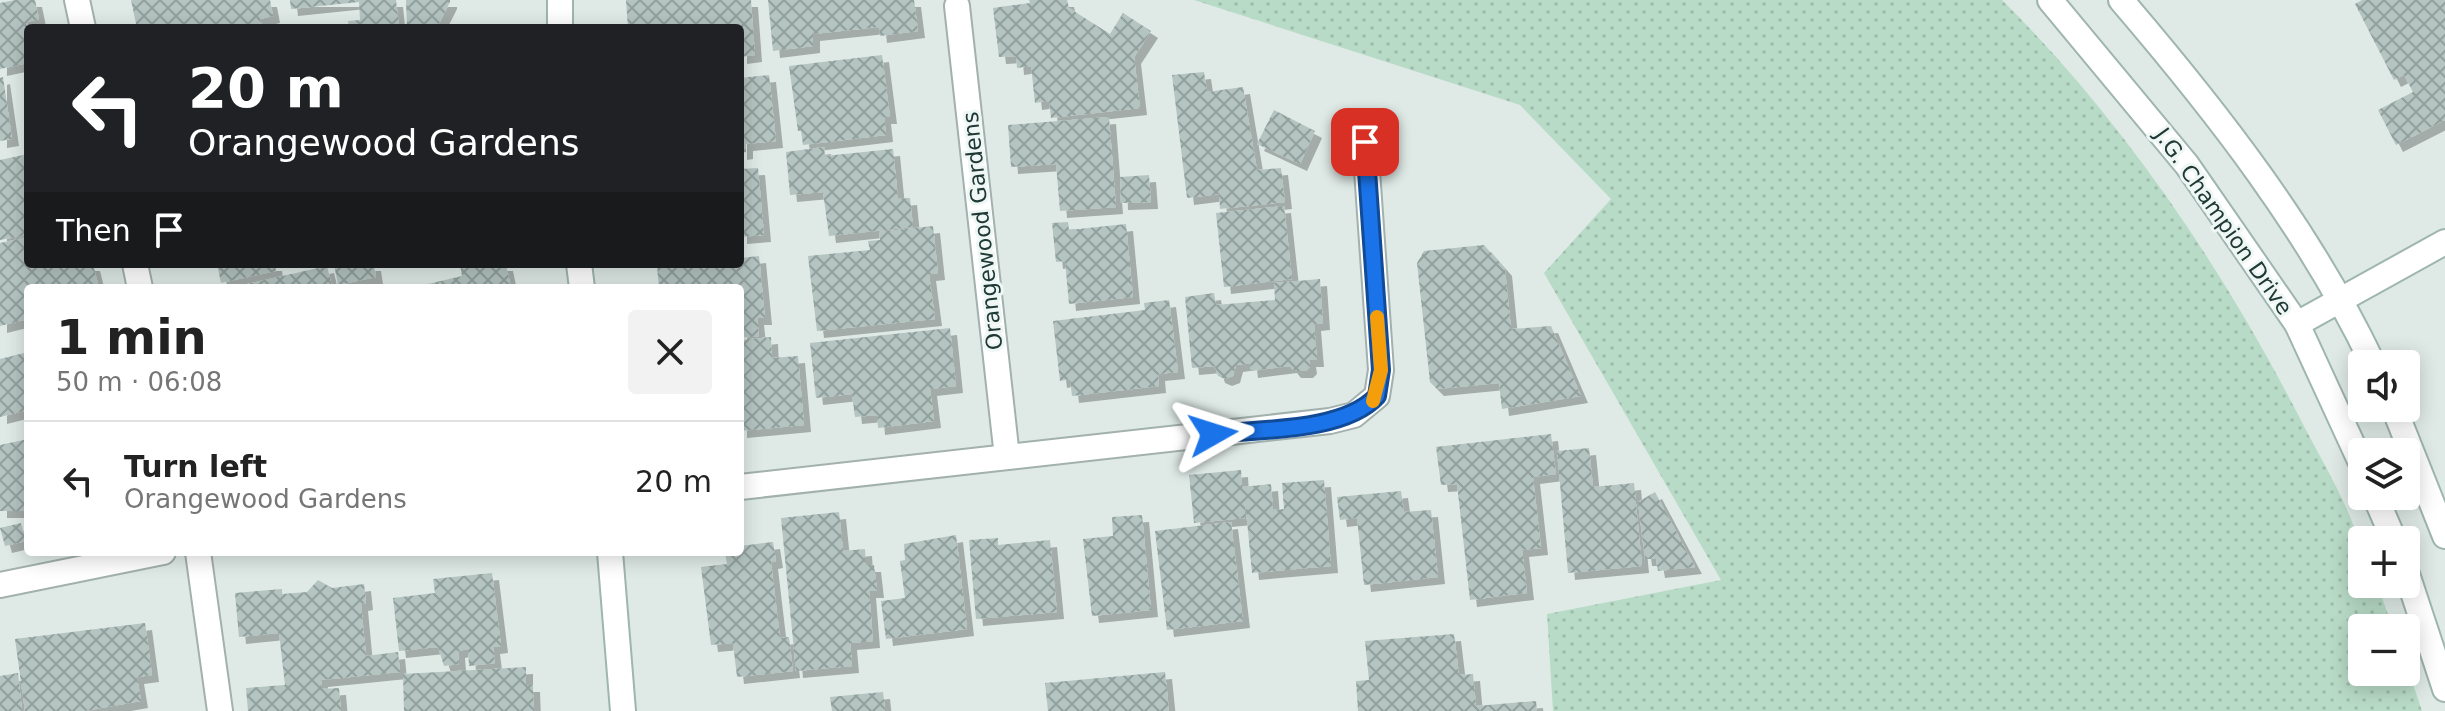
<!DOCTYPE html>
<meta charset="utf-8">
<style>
body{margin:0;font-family:"DejaVu Sans",sans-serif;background:#f2f2f2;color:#222;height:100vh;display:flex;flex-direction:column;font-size:30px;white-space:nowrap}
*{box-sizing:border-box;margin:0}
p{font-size:26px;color:#767676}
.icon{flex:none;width:44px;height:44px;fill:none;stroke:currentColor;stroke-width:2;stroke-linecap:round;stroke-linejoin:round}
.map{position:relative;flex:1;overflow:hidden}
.drawer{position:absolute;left:24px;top:284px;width:720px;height:272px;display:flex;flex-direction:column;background:#fff;border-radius:8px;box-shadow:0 4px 20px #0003}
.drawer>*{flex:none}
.banner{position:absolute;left:24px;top:24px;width:720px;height:244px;border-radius:8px;box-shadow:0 4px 20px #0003;background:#202124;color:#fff;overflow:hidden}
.fabs{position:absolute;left:2348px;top:350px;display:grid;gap:16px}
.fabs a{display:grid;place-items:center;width:72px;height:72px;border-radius:8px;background:#fff;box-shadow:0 4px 20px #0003;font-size:40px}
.pin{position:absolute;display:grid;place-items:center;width:68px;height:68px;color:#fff;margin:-34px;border-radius:16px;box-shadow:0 4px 12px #0006}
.me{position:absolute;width:88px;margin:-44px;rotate:84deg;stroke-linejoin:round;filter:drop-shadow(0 0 6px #0008)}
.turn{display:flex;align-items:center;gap:28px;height:168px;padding:0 32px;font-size:36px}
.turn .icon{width:104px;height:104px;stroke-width:2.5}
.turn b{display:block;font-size:56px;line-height:68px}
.then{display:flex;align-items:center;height:76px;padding:0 32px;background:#0003;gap:16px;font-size:30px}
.round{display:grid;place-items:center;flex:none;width:84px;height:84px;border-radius:8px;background:#f2f2f2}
.summary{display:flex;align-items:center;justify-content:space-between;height:136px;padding:0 32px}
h1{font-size:48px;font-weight:700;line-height:60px}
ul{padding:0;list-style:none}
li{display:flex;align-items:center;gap:24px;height:120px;padding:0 32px;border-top:2px solid #e0e0e0}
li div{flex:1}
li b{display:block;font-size:30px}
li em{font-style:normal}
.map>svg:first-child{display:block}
</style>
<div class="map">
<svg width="2445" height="711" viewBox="0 0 2445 711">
<defs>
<pattern id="green-dots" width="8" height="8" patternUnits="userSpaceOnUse" patternTransform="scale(2)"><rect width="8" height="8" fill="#b8dbc7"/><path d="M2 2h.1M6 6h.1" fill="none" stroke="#9ebdac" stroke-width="1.8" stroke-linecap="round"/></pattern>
<pattern id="building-cross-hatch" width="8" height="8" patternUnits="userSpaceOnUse" patternTransform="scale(2)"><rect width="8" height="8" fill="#b4c4c0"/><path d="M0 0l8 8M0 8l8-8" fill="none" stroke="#92a09d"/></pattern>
<filter id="shadow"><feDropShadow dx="7" dy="7" stdDeviation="0" flood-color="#0004"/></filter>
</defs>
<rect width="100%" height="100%" fill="#dfeae6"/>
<path fill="url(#green-dots)" d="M1194 0H2002C2126 123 2228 276 2307 432 2326 468 2350 508 2361 548 2364 558 2362 573 2362 584H2377L2393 628H2362V672H2406V663L2422 711H1553L1547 614 1721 580 1544 273 1611 199 1520 105Z"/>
<g fill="url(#building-cross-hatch)" filter="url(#shadow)">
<path d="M15 0H35L39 19 27 22 28 42 24 43 28 63 0 69V3Z"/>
<path d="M131 0H270L273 16 260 19 263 28H137Z"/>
<path d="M290 0H396L399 28H349L348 21 360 20 359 2 291 9Z"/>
<path d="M406 0H450V2L437 28H407Z"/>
<path d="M626 0H751L755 55 740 57V28H628Z"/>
<path d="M768 0H914L918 31 880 36 879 27 813 34V46L773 51Z"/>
<path d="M1029 0H1067L1069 8 1110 34 1123 13 1151 31 1134 57 1140 108 1051 118 1049 101 1035 103 1031 66 1017 68 1016 56 999 57 993 8 1030 3Z"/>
<path d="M2362 0H2445V120L2396 145 2378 110 2413 92 2404 75 2394 80 2355 4Z"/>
<path d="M882 55 890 117H884L886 135 803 145 801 131H798L789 66Z"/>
<path d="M1204 72 1207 92 1243 87 1257 170 1281 168 1285 202 1220 209 1219 194 1187 198 1172 75Z"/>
<path d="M769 75 776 141 746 144V152L740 153V78Z"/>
<path d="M3 77 12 139 0 141V78Z"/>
<path d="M1274 110 1315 131 1300 164 1257 144Z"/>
<path d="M1109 117 1116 207 1060 211 1056 164 1011 167 1008 125Z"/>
<path d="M824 147 825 156 893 149 898 199 910 198 913 227 829 236 823 192 790 195 786 152Z"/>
<path d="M28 154V235L0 240V160Z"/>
<path d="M758 168 764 235 740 237V169Z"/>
<path d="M1149 175 1151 202 1121 203 1120 177Z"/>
<path d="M1284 206 1292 279 1224 287 1216 213Z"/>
<path d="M1068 222 1069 230 1126 224 1133 297 1069 304 1065 261 1056 262 1052 223Z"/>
<path d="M933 226 938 273 929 274 935 319 817 331 808 256 870 250 868 241 880 240 879 232Z"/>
<path d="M28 237V264H93L99 288H28V319L0 326V243Z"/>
<path d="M1484 245 1505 269 1511 329 1551 326 1581 396 1502 409 1499 383 1437 389 1430 382 1417 263 1424 251Z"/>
<path d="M759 256 765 318H757L759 336 740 338V288H659L657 266 740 264V258Z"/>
<path d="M217 264H275L276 271 221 283Z"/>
<path d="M334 264H374L376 277 338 285Z"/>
<path d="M460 264H506L511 288H411L462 276Z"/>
<path d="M327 266 332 286 234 288V287Z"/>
<path d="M1320 279 1323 323 1314 324 1317 360H1309L1310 367 1306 371H1294L1290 366 1251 371 1250 363 1236 365 1233 376 1225 379 1218 376 1215 366 1192 368 1185 297 1214 293 1216 305 1275 300 1274 283Z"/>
<path d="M1169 300 1178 372 1158 374 1159 386 1072 396 1070 379 1060 381 1053 321 1145 310 1144 303Z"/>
<path d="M950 328 956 386 930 389 934 421 878 428 877 415 855 417 852 394 816 398 810 343Z"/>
<path d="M771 337 772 358 798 356 804 425 740 431V340Z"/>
<path d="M28 352V410L0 417V359Z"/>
<path d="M1551 434 1556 474 1533 477 1541 548 1522 550 1527 593 1470 600 1457 484 1441 485 1436 447Z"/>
<path d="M28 439V524H27L24 511H0V445Z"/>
<path d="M1589 448 1593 487 1634 483 1642 566 1568 573 1557 451Z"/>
<path d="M1241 470 1242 487 1271 484 1273 510 1284 509 1282 483 1324 480 1331 566 1252 573 1245 500V518L1194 523 1189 475Z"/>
<path d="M1401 491 1404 512 1431 510 1438 577 1364 585 1357 518 1340 520 1337 497Z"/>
<path d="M1655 492 1695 567 1658 571 1656 559H1645L1638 502Z"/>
<path d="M839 512 843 551 865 549 866 565H874L877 591H869L873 641 850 643 852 666 796 671 781 518Z"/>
<path d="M1142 515 1151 610 1092 616 1083 539 1113 536 1112 517Z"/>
<path d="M1231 522 1243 621 1167 630 1155 531Z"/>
<path d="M21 523 26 541 5 546 0 528Z"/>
<path d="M956 535 967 629 886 639 881 601 905 598 900 561 905 560 904 544Z"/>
<path d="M998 538V545L1050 540 1057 612 976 619 969 540Z"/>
<path d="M773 542 776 561 771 562 780 638 789 637 793 671 737 677 733 643 711 645 701 567 727 564 725 552H740V546Z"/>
<path d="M492 573 501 646 493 647 495 663 469 666 468 649 458 651 459 664 444 666 438 647 399 651 393 598 435 593 433 579Z"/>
<path d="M318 580 332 588 364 584 366 603 361 604 366 656 398 652 400 672 321 680 322 689 339 688 341 711H248L246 688 285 685 279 633 239 637 235 593 282 589V594L307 592Z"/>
<path d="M145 623 152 675 137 677 141 701 84 711H25L15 639Z"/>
<path d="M1454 634 1459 675 1473 674 1476 706 1536 701 1537 711H1358L1356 681 1369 680 1365 641Z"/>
<path d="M526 667V685H533L534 711H404L403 674Z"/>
<path d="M1165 672 1169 711H1048L1045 683Z"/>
<path d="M18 673 22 711H0V676Z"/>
<path d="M883 692 885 711H832L830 697Z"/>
</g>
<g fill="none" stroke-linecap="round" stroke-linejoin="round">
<defs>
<g id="street">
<path d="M77 0 83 28"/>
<path d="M957 6 1007 457"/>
<path d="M135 264 140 288"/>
<path d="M740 487 1330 421 1354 415 1377 396 1381 370 1365 142"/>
<path d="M198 552 220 711"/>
<path d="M0 585 163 552"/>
</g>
<g id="secondary">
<path d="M2050 0 2187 165 2297 324 2362 465"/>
<path d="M2121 0C2216 111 2310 231 2373 364"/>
<path d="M560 28V0"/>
<path d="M579 264 582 288"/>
<path d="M2297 324 2445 242"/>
<path d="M2394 408 2445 536"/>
<path d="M2375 496 2394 540"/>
<path d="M610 552 623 711"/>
<path d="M2406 571 2445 689"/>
</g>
</defs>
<use href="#street" stroke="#a2b1ae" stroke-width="28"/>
<use href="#secondary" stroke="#9eb5b0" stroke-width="28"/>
<use href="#street" stroke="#fff" stroke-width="24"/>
<use href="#secondary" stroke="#fff" stroke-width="24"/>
</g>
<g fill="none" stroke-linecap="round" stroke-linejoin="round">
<defs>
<path id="route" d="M1213 434C1260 429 1344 432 1377 396L1381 370 1365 142"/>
</defs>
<use href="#route" stroke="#114b97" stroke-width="20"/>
<use href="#route" stroke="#1a73e8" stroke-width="14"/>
<path stroke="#f59e0b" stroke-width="14" d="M1373 401 1381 370 1377 317"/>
</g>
<g text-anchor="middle" stroke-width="6" stroke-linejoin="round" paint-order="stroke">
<g font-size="22" fill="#203936" stroke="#eff7f4">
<text transform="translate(2224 221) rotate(55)" y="8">J.G. Champion Drive</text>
<text transform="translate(982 231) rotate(-96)" y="8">Orangewood Gardens</text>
</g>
</g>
</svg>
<div class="fabs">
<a><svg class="icon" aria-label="sound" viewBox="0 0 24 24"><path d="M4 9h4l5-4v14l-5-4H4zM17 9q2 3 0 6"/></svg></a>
<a><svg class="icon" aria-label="layers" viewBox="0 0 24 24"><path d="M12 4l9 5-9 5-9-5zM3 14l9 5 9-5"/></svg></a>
<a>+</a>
<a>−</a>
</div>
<div class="pin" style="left:1365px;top:142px;background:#d93025"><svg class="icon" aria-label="arrive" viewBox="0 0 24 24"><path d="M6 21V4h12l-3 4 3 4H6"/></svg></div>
<svg class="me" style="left:1213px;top:434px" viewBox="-20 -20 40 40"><path d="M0-17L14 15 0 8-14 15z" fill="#1a73e8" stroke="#fff" stroke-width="4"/></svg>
<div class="banner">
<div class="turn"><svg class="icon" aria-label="left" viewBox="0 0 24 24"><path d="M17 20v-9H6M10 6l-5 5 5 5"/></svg><div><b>20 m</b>Orangewood Gardens</div></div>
<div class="then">Then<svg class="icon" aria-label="arrive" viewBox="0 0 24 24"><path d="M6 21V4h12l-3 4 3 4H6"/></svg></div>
</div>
<section class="drawer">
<div class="summary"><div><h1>1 min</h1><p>50 m · 06:08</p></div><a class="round"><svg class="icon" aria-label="close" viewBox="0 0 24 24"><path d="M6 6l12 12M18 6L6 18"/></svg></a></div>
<ul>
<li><svg class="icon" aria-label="left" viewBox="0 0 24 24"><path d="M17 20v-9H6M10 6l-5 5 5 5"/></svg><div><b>Turn left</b><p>Orangewood Gardens</p></div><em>20 m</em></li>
</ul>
</section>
</div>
